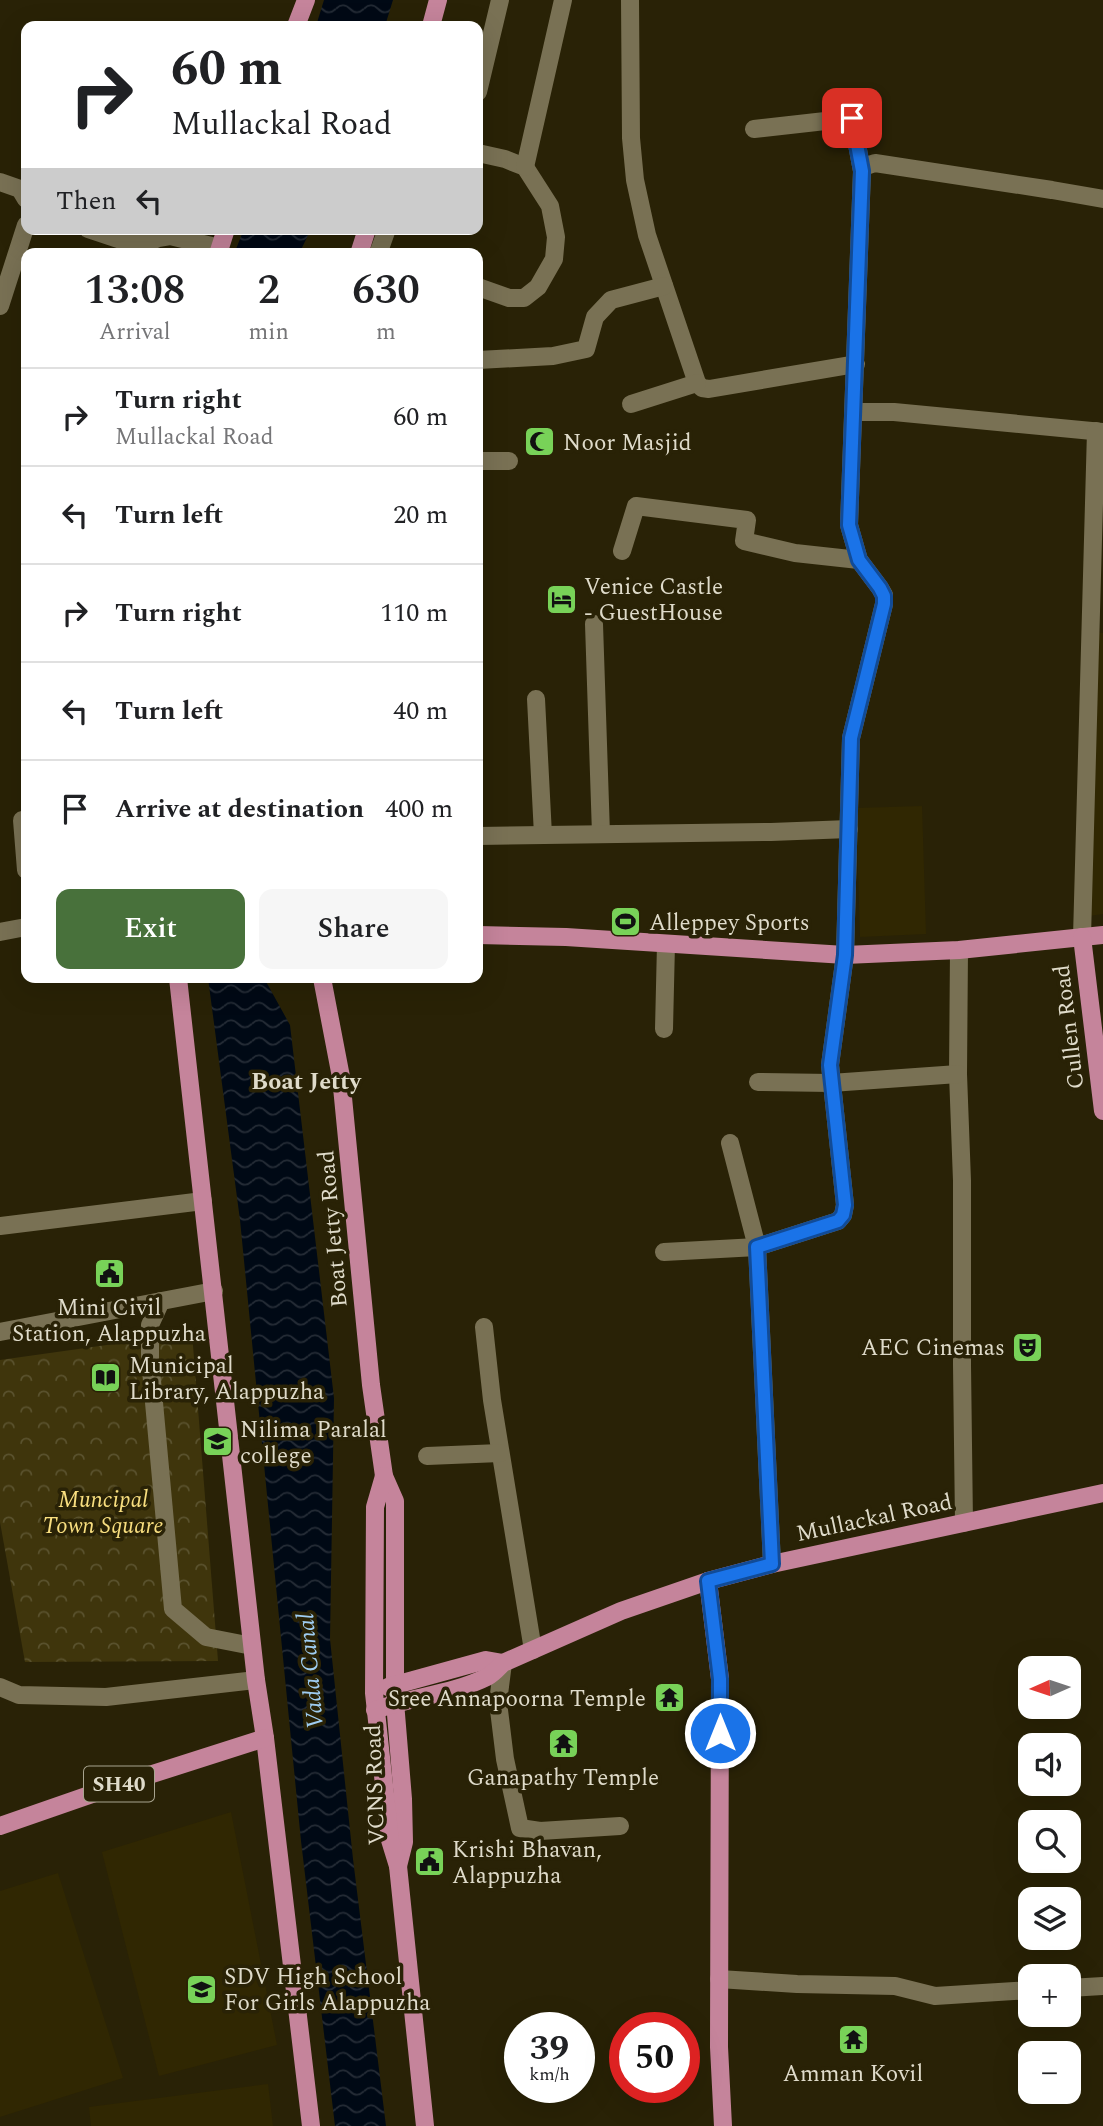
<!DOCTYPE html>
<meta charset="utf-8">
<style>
body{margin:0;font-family:Spectral,serif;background:#f6f6f6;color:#202124;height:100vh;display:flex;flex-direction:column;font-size:26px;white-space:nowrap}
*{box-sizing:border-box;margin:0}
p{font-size:23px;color:#757577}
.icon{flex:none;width:38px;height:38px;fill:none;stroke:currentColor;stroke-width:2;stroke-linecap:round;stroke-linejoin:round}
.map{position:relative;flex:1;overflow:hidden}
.panel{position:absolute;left:21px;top:248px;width:462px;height:735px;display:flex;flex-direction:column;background:#fff;border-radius:14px;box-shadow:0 7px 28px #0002}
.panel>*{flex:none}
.top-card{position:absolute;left:21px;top:21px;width:462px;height:214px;border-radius:14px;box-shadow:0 7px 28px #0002;background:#fff;color:#202124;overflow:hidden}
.needle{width:46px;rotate:267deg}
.buttons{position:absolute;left:1018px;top:1656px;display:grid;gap:14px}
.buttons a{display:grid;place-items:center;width:63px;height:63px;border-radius:14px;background:#fff;box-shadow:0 7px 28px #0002;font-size:35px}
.speed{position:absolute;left:504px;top:2012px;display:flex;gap:14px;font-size:35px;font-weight:700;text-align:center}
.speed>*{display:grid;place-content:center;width:91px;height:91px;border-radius:50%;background:#fff;box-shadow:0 7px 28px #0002;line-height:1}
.speed small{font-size:18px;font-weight:400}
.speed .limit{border:10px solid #d22;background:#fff;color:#111}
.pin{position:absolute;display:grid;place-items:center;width:60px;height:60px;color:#fff;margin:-30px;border-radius:14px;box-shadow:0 4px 10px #0006}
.me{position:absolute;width:77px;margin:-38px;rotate:0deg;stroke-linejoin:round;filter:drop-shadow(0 0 5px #0008)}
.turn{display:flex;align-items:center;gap:24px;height:147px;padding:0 35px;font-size:32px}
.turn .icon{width:91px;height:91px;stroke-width:2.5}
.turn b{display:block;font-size:49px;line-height:60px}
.then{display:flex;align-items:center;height:66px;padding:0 35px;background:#0003;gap:14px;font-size:26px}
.eta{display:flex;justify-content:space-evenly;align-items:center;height:119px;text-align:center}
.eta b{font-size:42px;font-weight:600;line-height:49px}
.action{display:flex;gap:14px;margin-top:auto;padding:14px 35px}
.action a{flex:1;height:80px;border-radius:14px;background:#48713b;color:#fff;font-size:28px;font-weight:600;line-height:80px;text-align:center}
.action a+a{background:#f6f6f6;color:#202124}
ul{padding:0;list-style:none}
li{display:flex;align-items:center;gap:21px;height:98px;padding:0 35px;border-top:2px solid #e0e0e0}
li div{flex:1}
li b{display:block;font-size:26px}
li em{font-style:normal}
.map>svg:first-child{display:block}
</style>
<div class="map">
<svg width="1103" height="2126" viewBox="0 0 1103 2126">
<defs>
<pattern id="park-crowns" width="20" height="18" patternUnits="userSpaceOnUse" patternTransform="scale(1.75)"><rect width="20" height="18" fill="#3f350c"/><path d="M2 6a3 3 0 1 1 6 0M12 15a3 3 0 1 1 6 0" fill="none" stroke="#5a522e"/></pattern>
<pattern id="water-waves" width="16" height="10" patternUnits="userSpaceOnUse" patternTransform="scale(1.75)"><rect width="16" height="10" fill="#000915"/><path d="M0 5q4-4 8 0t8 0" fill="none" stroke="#252c36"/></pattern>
</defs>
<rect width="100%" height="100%" fill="#292206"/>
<g fill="#302702">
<path d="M1094 632 1103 633V914L1089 916Z"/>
<path d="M922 806 926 934 860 937 856 808Z"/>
<path d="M231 1812 277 2045 159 2076 102 1852Z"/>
<path d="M58 1873 123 2078 0 2117V1891Z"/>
<path d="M268 2084 273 2126H91L89 2107Z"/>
</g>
<path fill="url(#park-crowns)" d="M192 1333 218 1661 25 1662 0 1522V1360Z"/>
<g fill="url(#water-waves)">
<path d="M324 0H393L385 26H316Z"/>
<path d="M244 229H311L299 254H234Z"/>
<path d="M208 978H264L290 1025 334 1398 330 1639 353 1859 386 2126H335L301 1841 240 1220Z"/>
</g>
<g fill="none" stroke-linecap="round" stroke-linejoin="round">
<g stroke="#797154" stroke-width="18">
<path d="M630 0 631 138 635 180 647 235 697 383 702 388 709 389 856 364"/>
<path d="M478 92 500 0"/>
<path d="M754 129 852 118 862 171"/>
<path d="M478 153 505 159 525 167 550 206 556 237 554 259 538 287 524 298H509L478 287"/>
<path d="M525 167 563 0"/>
<path d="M0 182 20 189 26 199"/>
<path d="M88 229 133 244 147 243 158 238 170 236 220 248"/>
<path d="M378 254 387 229"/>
<path d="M0 306 26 225"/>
<path d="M478 360 553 356 586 349 595 317 611 300 664 286"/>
<path d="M631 404 697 383"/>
<path d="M854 412H894L1103 432"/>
<path d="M478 461H509"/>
<path d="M622 551 636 506 747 520 744 541 795 553 859 560"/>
<path d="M594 624 601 834"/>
<path d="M536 699 543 835"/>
<path d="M22 820 26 870"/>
<path d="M478 836 771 832 849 829"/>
<path d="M0 932 26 927"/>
<path d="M1082 937 1096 431"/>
<path d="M959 950 958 1074 962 1181V1365L964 1523"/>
<path d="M664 1029 666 944"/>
<path d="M758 1082 831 1083 958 1074"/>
<path d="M730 1143 757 1247 772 1564"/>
<path d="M0 1226 203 1201"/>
<path d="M664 1252 757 1247 838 1221 843 1215 845 1205 830 1065 845 955 851 738 884 604V595L880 588 859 560 849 525 862 171 866 166 875 163 1052 190 1103 199"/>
<path d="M161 1301 150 1325V1359L173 1609 206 1637 252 1646"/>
<path d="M484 1327 492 1400 533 1650"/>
<path d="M0 1332 214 1291"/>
<path d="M427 1456 500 1453"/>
<path d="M503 1663 498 1702 505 1759 520 1828 540 1831 620 1826"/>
<path d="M0 1687 19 1695 106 1697 256 1680"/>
<path d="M719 1979 797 1984 895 1986 935 1996 1031 1990"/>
<path d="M1069 1988 1103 1986"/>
</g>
<g stroke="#c5849b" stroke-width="18">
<path d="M296 26 306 0"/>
<path d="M431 26 438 0"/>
<path d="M218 254 226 229"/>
<path d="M359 254 367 229"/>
<path d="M478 935 566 937 845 955 959 950 1103 935"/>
<path d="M1082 937 1103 1111"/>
<path d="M178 978 256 1680 265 1738 311 2126"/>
<path d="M322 978 341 1077 371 1385 384 1476 395 1501V1702L403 1799 404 1842 398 1866"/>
<path d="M384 1476 375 1507 374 1693 390 1840 398 1866 425 2126"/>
<path d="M708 1581 720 1679 719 2047 723 2126"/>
<path d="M388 1687 486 1660 503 1663"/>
<path d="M375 1710C411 1697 453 1694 487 1677 493 1674 498 1668 503 1663L621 1611 708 1581 772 1564 1103 1493"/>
<path d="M0 1826 121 1784 265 1738"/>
</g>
</g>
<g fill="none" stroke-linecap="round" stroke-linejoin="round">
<defs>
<path id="route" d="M720 1733V1679L708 1581 772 1564 757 1247 838 1221 843 1215 845 1205 830 1065 845 955 851 738 884 604V596L880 588 859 560 849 525 862 171 852 118"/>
</defs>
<use href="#route" stroke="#114b97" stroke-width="18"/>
<use href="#route" stroke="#1a73e8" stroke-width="12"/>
</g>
<defs>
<symbol id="mosque-square" viewBox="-11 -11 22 22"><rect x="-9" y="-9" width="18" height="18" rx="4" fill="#78d258" stroke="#292206"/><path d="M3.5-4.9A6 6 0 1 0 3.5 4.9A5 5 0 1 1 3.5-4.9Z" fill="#111"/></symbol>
<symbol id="hotel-square" viewBox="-11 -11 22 22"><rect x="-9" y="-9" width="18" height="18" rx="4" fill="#78d258" stroke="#292206"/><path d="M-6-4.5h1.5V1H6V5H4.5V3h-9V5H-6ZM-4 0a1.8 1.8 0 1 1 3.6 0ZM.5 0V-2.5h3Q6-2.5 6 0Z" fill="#111"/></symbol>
<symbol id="stadium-square" viewBox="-11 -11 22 22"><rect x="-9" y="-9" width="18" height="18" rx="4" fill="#78d258" stroke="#292206"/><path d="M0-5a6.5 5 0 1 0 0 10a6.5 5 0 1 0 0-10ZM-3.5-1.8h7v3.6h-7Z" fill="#111"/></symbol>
<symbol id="civic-square" viewBox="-11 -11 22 22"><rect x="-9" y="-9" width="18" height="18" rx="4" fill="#78d258" stroke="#292206"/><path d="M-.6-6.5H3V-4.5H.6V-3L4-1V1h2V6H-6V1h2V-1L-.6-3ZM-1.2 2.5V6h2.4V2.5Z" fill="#111"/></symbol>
<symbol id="theatre-square" viewBox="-11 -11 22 22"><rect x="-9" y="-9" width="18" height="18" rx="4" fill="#78d258" stroke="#292206"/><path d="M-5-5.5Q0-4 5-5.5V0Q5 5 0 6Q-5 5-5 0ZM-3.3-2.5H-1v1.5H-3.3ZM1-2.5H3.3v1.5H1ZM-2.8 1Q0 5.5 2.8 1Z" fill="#111"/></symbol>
<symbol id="library-square" viewBox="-11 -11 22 22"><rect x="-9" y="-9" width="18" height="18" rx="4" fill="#78d258" stroke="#292206"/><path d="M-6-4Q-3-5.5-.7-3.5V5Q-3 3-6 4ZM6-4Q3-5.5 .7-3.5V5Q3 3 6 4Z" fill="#111"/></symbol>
<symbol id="university-square" viewBox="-11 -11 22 22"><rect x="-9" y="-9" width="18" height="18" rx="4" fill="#78d258" stroke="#292206"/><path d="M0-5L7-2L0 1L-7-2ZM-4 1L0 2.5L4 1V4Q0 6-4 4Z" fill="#111"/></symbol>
<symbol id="temple-square" viewBox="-11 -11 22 22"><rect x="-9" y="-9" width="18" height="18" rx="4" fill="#78d258" stroke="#292206"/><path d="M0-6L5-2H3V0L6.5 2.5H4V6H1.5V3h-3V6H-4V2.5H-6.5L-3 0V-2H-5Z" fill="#111"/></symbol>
<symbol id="school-square" viewBox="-11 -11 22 22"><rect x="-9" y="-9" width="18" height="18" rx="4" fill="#78d258" stroke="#292206"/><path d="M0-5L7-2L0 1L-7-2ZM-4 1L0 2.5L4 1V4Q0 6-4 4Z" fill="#111"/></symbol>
</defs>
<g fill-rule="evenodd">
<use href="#mosque-square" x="522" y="424" width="35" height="35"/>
<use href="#hotel-square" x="544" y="582" width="35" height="35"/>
<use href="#stadium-square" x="608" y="904" width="35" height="35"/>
<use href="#civic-square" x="92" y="1256" width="35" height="35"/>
<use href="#theatre-square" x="1010" y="1330" width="35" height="35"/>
<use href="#library-square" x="88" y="1360" width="35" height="35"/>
<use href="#university-square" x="200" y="1424" width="35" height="35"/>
<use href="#temple-square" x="652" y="1680" width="35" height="35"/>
<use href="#temple-square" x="546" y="1726" width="35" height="35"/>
<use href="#civic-square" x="412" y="1844" width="35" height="35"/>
<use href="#school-square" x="184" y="1972" width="35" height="35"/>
<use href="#temple-square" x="836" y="2022" width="35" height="35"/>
</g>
<g text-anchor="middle" stroke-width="7" stroke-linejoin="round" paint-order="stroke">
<rect fill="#292206" stroke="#a8a48f" stroke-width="2" x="84" y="1766.5" width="70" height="35" rx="5"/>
<g font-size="21" font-weight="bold" fill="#dfdbca">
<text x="119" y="1791">SH40</text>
</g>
<g font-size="23" fill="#dfdbca" stroke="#292206" text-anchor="start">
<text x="563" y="450">Noor Masjid</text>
<text x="584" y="594">Venice Castle<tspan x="584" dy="26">- GuestHouse</tspan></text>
<text x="649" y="930">Alleppey Sports</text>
<text x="109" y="1315" text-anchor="middle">Mini Civil<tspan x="109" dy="26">Station, Alappuzha</tspan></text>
<text x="1005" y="1355" text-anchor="end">AEC Cinemas</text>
<text x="129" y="1373">Municipal<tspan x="129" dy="26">Library, Alappuzha</tspan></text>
<text x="240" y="1437">Nilima Paralal<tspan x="240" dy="26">college</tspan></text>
<text x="646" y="1706" text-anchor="end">Sree Annapoorna Temple</text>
<text x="563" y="1785" text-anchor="middle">Ganapathy Temple</text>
<text x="452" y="1857">Krishi Bhavan,<tspan x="452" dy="26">Alappuzha</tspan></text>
<text x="224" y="1984">SDV High School<tspan x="224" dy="26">For Girls Alappuzha</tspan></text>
<text x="853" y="2081" text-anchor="middle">Amman Kovil</text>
</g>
<g font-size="23" fill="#dfdbca" stroke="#292206">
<text transform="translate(1068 1027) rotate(-97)" y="8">Cullen Road</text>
<text transform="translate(332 1229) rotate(-95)" y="8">Boat Jetty Road</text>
<text transform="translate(874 1517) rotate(-12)" y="8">Mullackal Road</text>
<text transform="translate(374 1785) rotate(-92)" y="8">VCNS Road</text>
</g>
<g font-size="23" font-style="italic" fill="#f8de7f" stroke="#292206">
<text x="103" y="1507">Muncipal<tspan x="103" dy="26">Town Square</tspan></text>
</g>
<g font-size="24" font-weight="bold" fill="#dfdbca" stroke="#292206">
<text x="306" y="1089">Boat Jetty</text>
</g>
<g font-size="24" font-style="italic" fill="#9fcdf2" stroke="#292206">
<text transform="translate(310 1671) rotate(-95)" y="8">Vada Canal</text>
</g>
</g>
</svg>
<div class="buttons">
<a><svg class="needle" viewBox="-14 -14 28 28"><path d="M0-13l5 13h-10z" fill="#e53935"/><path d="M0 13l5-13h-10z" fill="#757577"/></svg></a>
<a><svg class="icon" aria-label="sound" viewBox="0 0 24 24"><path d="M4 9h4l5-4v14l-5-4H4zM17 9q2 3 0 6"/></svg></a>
<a><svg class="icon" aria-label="search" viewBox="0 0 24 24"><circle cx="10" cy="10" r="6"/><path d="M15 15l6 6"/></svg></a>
<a><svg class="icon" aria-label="layers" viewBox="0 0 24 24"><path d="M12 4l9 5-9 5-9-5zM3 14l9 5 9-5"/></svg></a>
<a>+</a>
<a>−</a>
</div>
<div class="speed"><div>39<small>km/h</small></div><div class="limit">50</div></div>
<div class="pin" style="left:852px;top:118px;background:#d93025"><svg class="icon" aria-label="arrive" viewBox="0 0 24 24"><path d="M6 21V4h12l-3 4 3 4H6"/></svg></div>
<svg class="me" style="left:720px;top:1733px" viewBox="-20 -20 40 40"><circle r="17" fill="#1a73e8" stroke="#fff" stroke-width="3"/><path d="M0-11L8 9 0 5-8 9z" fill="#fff"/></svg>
<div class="top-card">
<div class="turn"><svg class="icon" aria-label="right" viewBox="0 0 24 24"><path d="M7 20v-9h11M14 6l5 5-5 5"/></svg><div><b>60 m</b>Mullackal Road</div></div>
<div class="then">Then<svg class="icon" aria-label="left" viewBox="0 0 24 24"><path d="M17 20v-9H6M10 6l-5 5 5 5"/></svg></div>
</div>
<section class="panel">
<div class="eta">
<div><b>13:08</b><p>Arrival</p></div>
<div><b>2</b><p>min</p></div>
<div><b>630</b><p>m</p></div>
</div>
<ul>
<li><svg class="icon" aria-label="right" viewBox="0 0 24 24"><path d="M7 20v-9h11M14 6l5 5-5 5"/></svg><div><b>Turn right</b><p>Mullackal Road</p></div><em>60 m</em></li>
<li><svg class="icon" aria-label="left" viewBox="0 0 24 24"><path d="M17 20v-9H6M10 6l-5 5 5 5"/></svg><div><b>Turn left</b></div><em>20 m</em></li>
<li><svg class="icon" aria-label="right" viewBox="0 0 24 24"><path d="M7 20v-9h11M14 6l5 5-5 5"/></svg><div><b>Turn right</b></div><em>110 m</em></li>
<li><svg class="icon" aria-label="left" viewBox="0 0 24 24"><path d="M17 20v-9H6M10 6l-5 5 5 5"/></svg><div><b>Turn left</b></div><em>40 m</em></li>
<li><svg class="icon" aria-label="arrive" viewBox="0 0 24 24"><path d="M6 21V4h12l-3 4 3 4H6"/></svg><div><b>Arrive at destination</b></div><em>400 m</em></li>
</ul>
<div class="action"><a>Exit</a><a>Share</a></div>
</section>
</div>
